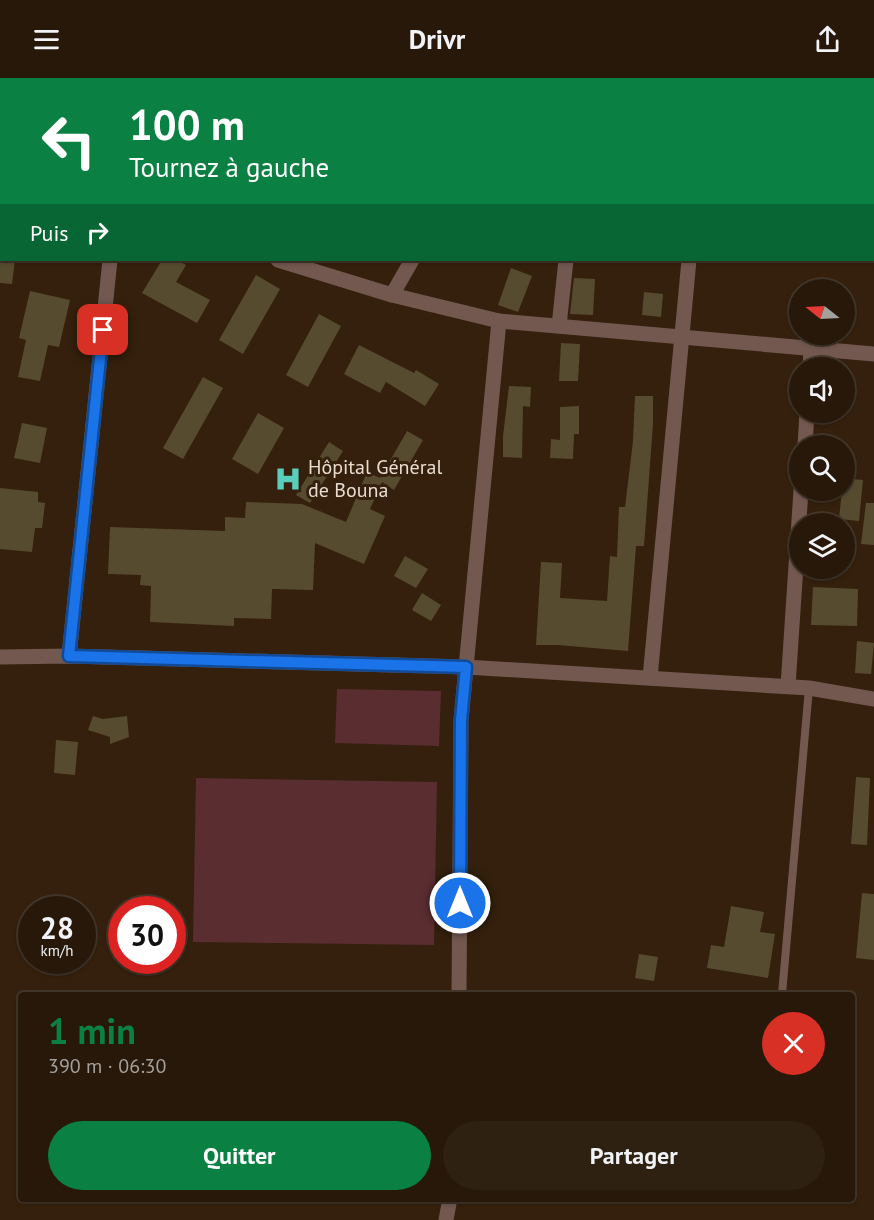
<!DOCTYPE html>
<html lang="fr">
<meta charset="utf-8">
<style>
body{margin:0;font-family:"PT Sans",sans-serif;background:#2f2112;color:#f1f3f6;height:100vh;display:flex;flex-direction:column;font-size:22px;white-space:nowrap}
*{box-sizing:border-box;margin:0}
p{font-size:20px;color:#a4a09c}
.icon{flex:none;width:33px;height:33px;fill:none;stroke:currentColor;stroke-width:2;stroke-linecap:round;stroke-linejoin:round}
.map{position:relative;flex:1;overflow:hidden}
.panel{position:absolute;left:18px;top:914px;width:837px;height:210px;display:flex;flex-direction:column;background:#271809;border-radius:6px;box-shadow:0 2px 4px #0004,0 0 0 2px #43372a}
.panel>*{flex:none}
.guide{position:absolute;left:0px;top:0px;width:874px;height:183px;box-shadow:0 2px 4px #0004,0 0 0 2px #43372a;background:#0b8043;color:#fff;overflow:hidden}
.needle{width:39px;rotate:288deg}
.controls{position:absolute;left:789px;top:201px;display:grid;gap:12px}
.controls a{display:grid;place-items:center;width:66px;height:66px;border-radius:50%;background:#271809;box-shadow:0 2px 4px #0004,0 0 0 2px #43372a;font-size:30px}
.speed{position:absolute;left:18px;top:818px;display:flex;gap:12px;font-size:30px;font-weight:700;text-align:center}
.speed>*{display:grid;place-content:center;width:78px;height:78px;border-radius:50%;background:#271809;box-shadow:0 2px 4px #0004,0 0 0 2px #43372a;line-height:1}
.speed small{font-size:15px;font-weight:400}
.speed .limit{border:9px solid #d22;background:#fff;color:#111}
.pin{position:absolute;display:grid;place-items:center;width:51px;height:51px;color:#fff;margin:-26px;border-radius:12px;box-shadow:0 3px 9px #0006}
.me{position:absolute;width:66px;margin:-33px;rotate:0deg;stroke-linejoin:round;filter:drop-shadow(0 0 4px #0008)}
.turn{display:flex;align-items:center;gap:21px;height:126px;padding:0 30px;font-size:27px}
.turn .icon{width:78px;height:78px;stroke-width:2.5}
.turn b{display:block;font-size:42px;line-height:51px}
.then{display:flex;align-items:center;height:57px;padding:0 30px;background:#0003;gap:12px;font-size:22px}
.round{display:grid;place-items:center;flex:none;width:63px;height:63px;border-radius:32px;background:#2f2112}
.head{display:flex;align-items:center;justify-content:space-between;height:102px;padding:0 30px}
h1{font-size:36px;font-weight:700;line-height:45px;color:#0b8043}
.action{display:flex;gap:12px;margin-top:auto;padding:12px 30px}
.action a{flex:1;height:69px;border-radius:36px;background:#0b8043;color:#fff;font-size:24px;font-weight:700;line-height:69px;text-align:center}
.action a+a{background:#2f2112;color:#f1f3f6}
header{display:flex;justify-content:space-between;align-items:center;height:78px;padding:0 30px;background:#271809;font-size:27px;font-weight:700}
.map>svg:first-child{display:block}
</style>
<header><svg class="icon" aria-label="menu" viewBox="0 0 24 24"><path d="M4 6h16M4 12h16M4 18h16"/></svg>Drivr<svg class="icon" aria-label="share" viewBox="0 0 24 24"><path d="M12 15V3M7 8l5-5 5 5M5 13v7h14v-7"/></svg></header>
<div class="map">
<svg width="874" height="1142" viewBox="0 0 874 1142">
<rect width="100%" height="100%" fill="#34200c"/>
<g fill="#5a2d31">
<path d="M337 611 441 613 439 668 335 665Z"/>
<path d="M196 700 437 704 434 867 193 864Z"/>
</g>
<g fill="#574b2f">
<path d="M0 182H15L12 206 0 205Z"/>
<path d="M162 182H177L186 187 176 204 210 222 197 245 142 215Z"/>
<path d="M511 190 532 198 518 234 498 227Z"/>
<path d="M256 197 280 211 243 276 219 262Z"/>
<path d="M574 200 595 201 593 237 570 236Z"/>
<path d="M30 213 70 222 59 269 48 267 40 303 18 299 26 262 19 260Z"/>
<path d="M644 214 663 216 661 239 642 237Z"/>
<path d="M319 236 341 248 308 309 286 297Z"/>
<path d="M561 265 580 266 578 303H559Z"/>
<path d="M359 267 414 295 416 292 439 306 425 328 386 304 380 315 344 296Z"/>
<path d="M203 299 223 310 183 381 163 370Z"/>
<path d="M509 308 531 309 530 329 523 328 522 380 503 379V358Z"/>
<path d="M635 318H653V346L644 468H636L628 573 558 567H536L541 484 562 485 560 520 607 523 610 478 617 479 619 429H625L633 363Z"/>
<path d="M579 328V356H574L573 381 550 380 551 361 560 362V329Z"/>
<path d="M258 335 284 350 258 396 232 381Z"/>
<path d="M22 345 47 350 40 385 14 380Z"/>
<path d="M407 353 423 362 394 412 382 404 370 431 385 438 364 486 315 465 313 512 272 511 271 541 234 540V548L150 544 151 508 140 507 141 497 108 496 110 449 225 453V439L245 440 246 424 302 426 346 444 367 394 380 400Z"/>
<path d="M329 364 343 373 310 425 296 417Z"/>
<path d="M844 400 863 402 859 443 839 441 842 412H844Z"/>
<path d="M0 410 38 414V424L45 425 42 450H35L32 474 0 471Z"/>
<path d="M866 425H874V467L861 466Z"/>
<path d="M405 478 428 491 416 510 394 498Z"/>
<path d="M813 509 858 511 857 548 811 547Z"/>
<path d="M422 515 441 527 431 543 412 532Z"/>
<path d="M857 563 874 565 871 596 855 595Z"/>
<path d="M93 638 103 641 127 638 129 659 110 666V659L88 652Z"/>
<path d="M56 662 78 664 75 697 54 695Z"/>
<path d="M856 699 870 700 867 767 851 766Z"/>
<path d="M862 815 874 816V882L856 880Z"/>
<path d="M731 828 764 834 760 854 775 856 768 900 707 890 711 867 724 869Z"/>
<path d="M639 876 658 879 654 903 635 900Z"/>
</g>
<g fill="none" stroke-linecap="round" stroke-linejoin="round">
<path stroke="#72584f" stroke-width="8" d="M782 916 809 610"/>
<g stroke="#72584f" stroke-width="15">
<path d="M126 2V0"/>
<path d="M289 2 290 0"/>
<path d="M512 2V0"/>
<path d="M587 2V0"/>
<path d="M705 2V0"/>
<path d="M0 113H2"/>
<path d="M278 182 392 217 499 243 874 276"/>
<path d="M392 217 412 182"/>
<path d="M559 248 566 182"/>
<path d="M810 290 811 271"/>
<path d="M805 368 807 334"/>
<path d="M69 578 110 182"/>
<path d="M0 579 69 578 466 589 809 610 874 621"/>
<path d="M650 600 689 182"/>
<path d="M788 608 801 412"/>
<path d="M459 916 461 642 499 243"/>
<path d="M446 1142 450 1120"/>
</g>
</g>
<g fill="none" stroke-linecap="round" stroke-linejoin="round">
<defs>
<path id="route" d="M103 252 69 578 466 589 461 642 460 825"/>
</defs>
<use href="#route" stroke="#114b97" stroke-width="15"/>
<use href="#route" stroke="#1a73e8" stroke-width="10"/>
</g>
<defs>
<symbol id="hospital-bare" viewBox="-9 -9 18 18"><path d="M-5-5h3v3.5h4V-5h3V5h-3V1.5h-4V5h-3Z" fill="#5acebd" stroke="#34200c" stroke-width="2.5" paint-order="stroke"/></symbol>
</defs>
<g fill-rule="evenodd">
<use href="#hospital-bare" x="269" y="382" width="38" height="38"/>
</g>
<g text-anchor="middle" stroke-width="6" stroke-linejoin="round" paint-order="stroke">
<g font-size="20" fill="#eadcd0" stroke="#34200c" text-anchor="start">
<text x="308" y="396">Hôpital Général<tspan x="308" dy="23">de Bouna</tspan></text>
</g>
</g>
</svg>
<div class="controls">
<a><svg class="needle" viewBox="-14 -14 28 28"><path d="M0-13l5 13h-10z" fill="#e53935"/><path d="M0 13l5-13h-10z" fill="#a4a09c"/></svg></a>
<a><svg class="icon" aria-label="sound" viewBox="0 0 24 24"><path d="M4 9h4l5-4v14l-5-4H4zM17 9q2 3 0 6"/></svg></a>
<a><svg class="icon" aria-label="search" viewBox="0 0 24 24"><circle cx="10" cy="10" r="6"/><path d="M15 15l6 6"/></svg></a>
<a><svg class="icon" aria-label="layers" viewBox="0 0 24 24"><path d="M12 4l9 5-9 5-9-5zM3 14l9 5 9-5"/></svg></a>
</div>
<div class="speed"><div>28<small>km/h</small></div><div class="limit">30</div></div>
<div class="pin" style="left:103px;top:252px;background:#d93025"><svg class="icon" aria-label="arrive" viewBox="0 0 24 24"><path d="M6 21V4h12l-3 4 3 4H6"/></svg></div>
<svg class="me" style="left:460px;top:825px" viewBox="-20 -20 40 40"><circle r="17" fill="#1a73e8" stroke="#fff" stroke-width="3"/><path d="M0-11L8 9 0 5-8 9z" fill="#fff"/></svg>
<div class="guide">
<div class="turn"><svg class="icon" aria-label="left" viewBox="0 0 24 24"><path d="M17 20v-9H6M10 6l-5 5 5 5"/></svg><div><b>100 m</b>Tournez à gauche</div></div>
<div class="then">Puis<svg class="icon" aria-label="right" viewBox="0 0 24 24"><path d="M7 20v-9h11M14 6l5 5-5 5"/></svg></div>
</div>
<section class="panel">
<div class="head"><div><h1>1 min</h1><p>390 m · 06:30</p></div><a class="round" style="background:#d93025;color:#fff"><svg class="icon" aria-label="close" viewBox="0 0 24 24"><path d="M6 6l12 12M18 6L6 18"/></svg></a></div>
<div class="action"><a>Quitter</a><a>Partager</a></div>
</section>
</div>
